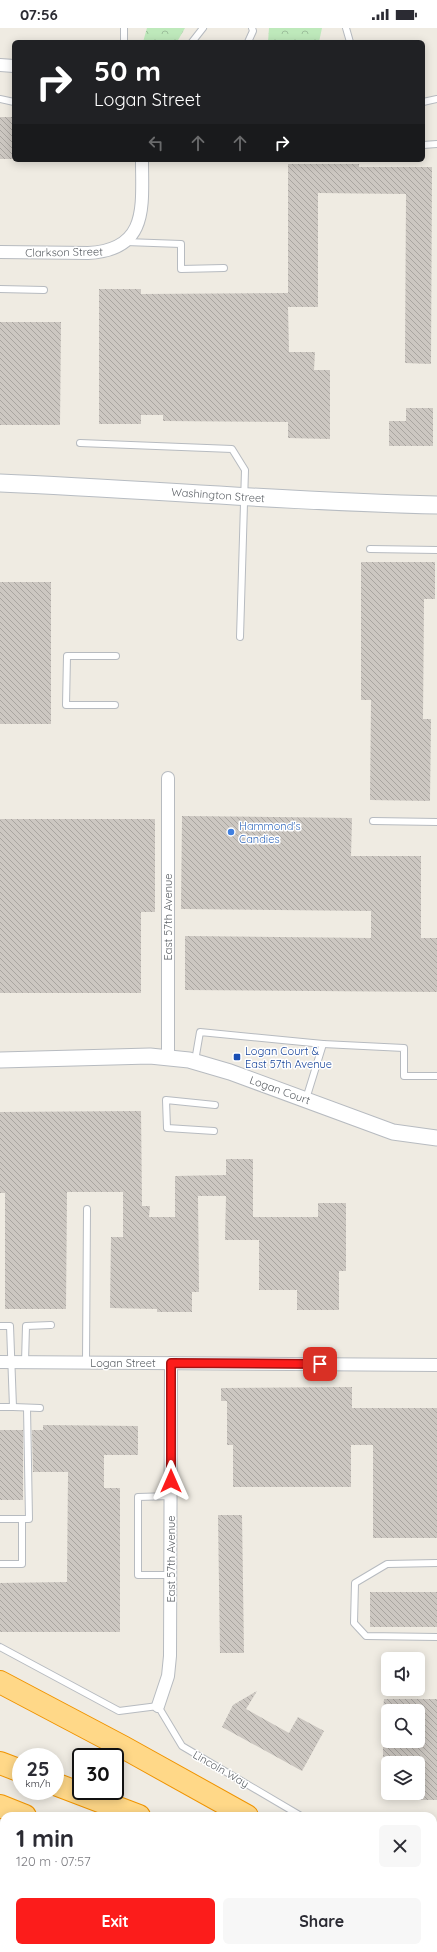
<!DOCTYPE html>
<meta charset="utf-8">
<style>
body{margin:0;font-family:Quicksand,sans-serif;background:#f7f7f7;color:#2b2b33;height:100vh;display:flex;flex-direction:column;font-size:15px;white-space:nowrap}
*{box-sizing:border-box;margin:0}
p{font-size:13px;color:#7c7c81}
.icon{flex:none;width:22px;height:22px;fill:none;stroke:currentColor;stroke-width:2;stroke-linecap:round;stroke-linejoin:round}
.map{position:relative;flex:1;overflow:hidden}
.sheet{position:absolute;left:0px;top:1784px;width:437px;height:140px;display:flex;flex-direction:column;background:#fff;border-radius:12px 12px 0 0;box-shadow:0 2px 10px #0003}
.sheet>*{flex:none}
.hud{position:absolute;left:12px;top:12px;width:413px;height:122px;border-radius:6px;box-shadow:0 2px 10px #0003;background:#202124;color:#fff;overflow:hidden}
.buttons{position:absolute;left:381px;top:1624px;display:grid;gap:8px}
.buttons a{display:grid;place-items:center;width:44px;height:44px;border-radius:6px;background:#fff;box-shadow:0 2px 10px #0003;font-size:20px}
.speed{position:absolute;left:12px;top:1720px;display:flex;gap:8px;font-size:20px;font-weight:700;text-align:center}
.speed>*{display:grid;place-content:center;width:52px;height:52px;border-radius:50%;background:#fff;box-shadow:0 2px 10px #0003;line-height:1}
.speed small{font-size:10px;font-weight:400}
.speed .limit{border:2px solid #111;border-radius:6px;background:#fff;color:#111}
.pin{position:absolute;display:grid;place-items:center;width:34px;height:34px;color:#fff;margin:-17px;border-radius:8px;box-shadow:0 2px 6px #0006}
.me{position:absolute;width:44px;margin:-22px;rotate:0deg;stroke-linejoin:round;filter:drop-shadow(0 0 3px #0008)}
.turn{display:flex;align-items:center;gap:14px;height:84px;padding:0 16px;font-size:18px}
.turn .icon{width:52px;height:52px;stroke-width:2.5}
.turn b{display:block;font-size:28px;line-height:34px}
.lanes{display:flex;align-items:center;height:38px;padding:0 16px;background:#0003;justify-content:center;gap:20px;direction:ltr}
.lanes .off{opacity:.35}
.round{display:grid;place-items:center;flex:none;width:42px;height:42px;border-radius:6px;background:#f7f7f7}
.overview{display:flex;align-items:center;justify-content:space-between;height:68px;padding:0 16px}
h1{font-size:24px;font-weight:800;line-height:30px}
.button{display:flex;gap:8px;margin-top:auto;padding:8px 16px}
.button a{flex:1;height:46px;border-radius:6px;background:#fc1c1b;color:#fff;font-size:16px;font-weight:800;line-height:46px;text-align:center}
.button a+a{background:#f7f7f7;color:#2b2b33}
.status{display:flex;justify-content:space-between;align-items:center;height:28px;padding:0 20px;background:#fff;direction:ltr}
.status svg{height:11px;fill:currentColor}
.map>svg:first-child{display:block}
</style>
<div class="status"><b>07:56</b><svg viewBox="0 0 49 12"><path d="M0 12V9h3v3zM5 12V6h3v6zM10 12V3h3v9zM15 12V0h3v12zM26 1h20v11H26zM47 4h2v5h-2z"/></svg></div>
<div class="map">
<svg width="437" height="1924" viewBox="0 0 437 1924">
<defs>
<pattern id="forest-crowns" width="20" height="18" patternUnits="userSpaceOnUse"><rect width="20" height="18" fill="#bee9bb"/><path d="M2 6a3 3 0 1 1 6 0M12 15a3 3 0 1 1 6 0" fill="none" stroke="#9dc09c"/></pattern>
<pattern id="building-back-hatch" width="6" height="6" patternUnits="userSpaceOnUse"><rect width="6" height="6" fill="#ccc7c1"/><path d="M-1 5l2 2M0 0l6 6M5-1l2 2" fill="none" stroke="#a9a5a0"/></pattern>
</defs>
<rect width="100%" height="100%" fill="#efebe2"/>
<g fill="url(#forest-crowns)">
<path d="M147 0H185L177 14H143Z"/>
<path d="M269 0H322L319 14H268Z"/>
</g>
<g fill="url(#building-back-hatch)">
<rect x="0" y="89" width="14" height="42"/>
<path d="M288 136H359V139H432L431 336 405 335 406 166 318 165V279H288L289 324H315L314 342H330V411L288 410V394L163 393V387H141V396H99V261H141V266L288 265Z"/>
<path d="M0 294H61L60 397H0Z"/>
<path d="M406 380H433V418H389V393H406Z"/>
<path d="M361 534H435V571H424L423 691H431L430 773 370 772 371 672H361Z"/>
<rect x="0" y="554" width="51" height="142"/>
<path d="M182 788 352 790 351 828H421V910H437V964L185 962V908L371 910V883L181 881Z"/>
<path d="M0 791H155V884H141V965H0Z"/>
<path d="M141 1083 142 1178H150L149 1189H175V1148L226 1147V1131H253V1189H318V1175H346V1243H339V1282H297V1262H259V1212H225L226 1168H198L199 1264H192V1284H157V1281L110 1280 111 1209H123V1164H67L66 1281H5V1165H0V1084Z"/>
<path d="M352 1359V1380H437V1510H373V1417H351V1459H233V1417H227V1373H221V1360Z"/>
<path d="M43 1397 138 1398V1427H104V1460H120V1604H0V1555L67 1554 68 1444H33L32 1402H43Z"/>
<rect x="0" y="1402" width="23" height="70"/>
<path d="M218 1487H242L244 1625H220Z"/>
<rect x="370" y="1564" width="67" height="35"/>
<path d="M257 1663 246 1681 289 1705 298 1689 324 1703 302 1743 222 1699 233 1677Z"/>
<path d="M384 1671H437V1772H418V1735H383V1713H418V1683H383Z"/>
</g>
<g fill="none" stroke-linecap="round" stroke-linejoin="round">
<defs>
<g id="service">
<path d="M346 0 350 14"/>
<path d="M124 14V0"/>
<path d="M192 14 203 0"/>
<path d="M248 14 253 3 252 0"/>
<path d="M0 71 14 74"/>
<path d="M423 74 437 71"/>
<path d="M423 117 437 116"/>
<path d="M126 214 181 216V241L224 240"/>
<path d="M0 261 44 262"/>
<path d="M80 415 232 421 245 442 240 609"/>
<path d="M370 521 437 522"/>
<path d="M115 677H66L67 628H116"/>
<path d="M373 793 437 794"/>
<path d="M323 1016 404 1020V1048H437"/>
<path d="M195 1033 200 1004 323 1016 306 1071"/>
<path d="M214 1103 167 1100 166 1072 215 1077"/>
<path d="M0 1298H10L13 1379H0"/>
<path d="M25 1334 26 1298 51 1297"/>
<path d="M86 1335 87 1181"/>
<path d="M13 1379 40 1380"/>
<path d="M0 1491H29L27 1380"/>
<path d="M437 1535 387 1536 355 1555 354 1595 366 1608 437 1609"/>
<path d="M0 1536H22V1491"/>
<path d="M170 1547H138V1469L171 1468"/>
<path d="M0 1619 119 1683 158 1678 182 1718 301 1788"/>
</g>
<g id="minor">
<path d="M0 37 14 38"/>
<path d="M0 224 88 225C149 222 142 178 142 132"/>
<path d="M168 1029V750"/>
<path d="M0 1334 437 1337"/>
<path d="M158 1678 168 1648 170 1628 171 1335"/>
</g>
<path id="tertiary" d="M0 1032 150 1028 189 1032 230 1044 393 1104 437 1110"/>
<path id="secondary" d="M0 455C146 461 291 474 437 477"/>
<g id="motorway">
<path d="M0 1654 123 1719 247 1788"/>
<path d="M0 1735 21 1743"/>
<path d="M55 1756 139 1788"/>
<path d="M0 1778 25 1788"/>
<path d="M0 1825 4 1827"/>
<path d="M433 1902 437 1904"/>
<path d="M0 1916H4"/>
<path d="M33 1920 63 1924"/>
<path d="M233 1920 243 1924"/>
<path d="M360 1920 371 1924"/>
</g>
</defs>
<use href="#service" stroke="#b7bbc0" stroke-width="8"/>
<use href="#minor" stroke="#b7bbc0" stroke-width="14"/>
<use href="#tertiary" stroke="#b7bbc0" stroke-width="17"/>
<use href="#secondary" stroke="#b7bcc2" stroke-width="19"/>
<use href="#motorway" stroke="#f09400" stroke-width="24"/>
<use href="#service" stroke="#fff" stroke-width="6"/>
<use href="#minor" stroke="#fff" stroke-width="12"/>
<use href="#tertiary" stroke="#fff" stroke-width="15"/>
<use href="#secondary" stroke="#fff" stroke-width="17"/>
<use href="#motorway" stroke="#ffd888" stroke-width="22"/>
</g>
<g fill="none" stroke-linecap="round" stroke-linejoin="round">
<defs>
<path id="route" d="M171 1453V1335L320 1336"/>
</defs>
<use href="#route" stroke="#a41212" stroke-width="10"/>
<use href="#route" stroke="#fc1c1b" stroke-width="7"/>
</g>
<circle fill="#3f7fe0" stroke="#fff" stroke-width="1.5" cx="231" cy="804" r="4"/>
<rect fill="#1a4fb4" stroke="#fff" stroke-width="1.5" x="233" y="1025" width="8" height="8" rx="2"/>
<g text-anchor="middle" stroke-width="3" stroke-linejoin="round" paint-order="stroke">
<g font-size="11" fill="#5a5f64" stroke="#fff">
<text transform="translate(64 224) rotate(-1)" y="4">Clarkson Street</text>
<text transform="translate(218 467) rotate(4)" y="4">Washington Street</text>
<text transform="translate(168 889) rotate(-90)" y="4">East 57th Avenue</text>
<text transform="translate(280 1062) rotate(20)" y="4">Logan Court</text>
<text x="123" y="1339">Logan Street</text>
<text transform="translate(171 1531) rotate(-90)" y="4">East 57th Avenue</text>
<text transform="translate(221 1741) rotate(30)" y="4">Lincoln Way</text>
</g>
<g font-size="11" fill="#366cbe" stroke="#fff" text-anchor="start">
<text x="239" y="802">Hammond's<tspan x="239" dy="13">Candies</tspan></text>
</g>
<g font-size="11" fill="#164399" stroke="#fff" text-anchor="start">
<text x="245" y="1027">Logan Court &amp;<tspan x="245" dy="13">East 57th Avenue</tspan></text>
</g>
</g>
</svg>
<div class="buttons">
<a><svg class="icon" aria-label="sound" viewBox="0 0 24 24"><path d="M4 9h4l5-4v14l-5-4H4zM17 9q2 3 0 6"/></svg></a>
<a><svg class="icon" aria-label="search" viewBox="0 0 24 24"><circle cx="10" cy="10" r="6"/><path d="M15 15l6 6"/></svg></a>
<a><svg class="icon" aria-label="layers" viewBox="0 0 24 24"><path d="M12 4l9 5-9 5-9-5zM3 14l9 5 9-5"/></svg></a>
</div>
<div class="speed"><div>25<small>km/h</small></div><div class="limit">30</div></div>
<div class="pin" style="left:320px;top:1336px;background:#d93025"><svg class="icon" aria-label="arrive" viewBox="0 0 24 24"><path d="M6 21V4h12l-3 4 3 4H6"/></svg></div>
<svg class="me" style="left:171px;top:1453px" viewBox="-20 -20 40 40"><path d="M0-17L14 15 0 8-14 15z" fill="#fc1c1b" stroke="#fff" stroke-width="4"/></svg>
<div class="hud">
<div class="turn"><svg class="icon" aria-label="right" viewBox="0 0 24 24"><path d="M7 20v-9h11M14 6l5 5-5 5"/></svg><div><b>50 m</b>Logan Street</div></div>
<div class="lanes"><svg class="icon off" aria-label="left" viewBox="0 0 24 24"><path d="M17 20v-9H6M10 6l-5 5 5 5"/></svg><svg class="icon off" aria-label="ahead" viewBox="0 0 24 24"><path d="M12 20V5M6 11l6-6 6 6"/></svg><svg class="icon off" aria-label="ahead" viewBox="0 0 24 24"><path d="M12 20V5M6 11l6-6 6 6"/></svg><svg class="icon" aria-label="right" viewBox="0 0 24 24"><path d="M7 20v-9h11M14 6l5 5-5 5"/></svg></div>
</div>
<section class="sheet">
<div class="overview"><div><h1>1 min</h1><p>120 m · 07:57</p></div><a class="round"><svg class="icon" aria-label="close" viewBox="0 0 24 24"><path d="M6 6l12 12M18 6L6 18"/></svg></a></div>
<div class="button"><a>Exit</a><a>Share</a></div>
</section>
</div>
